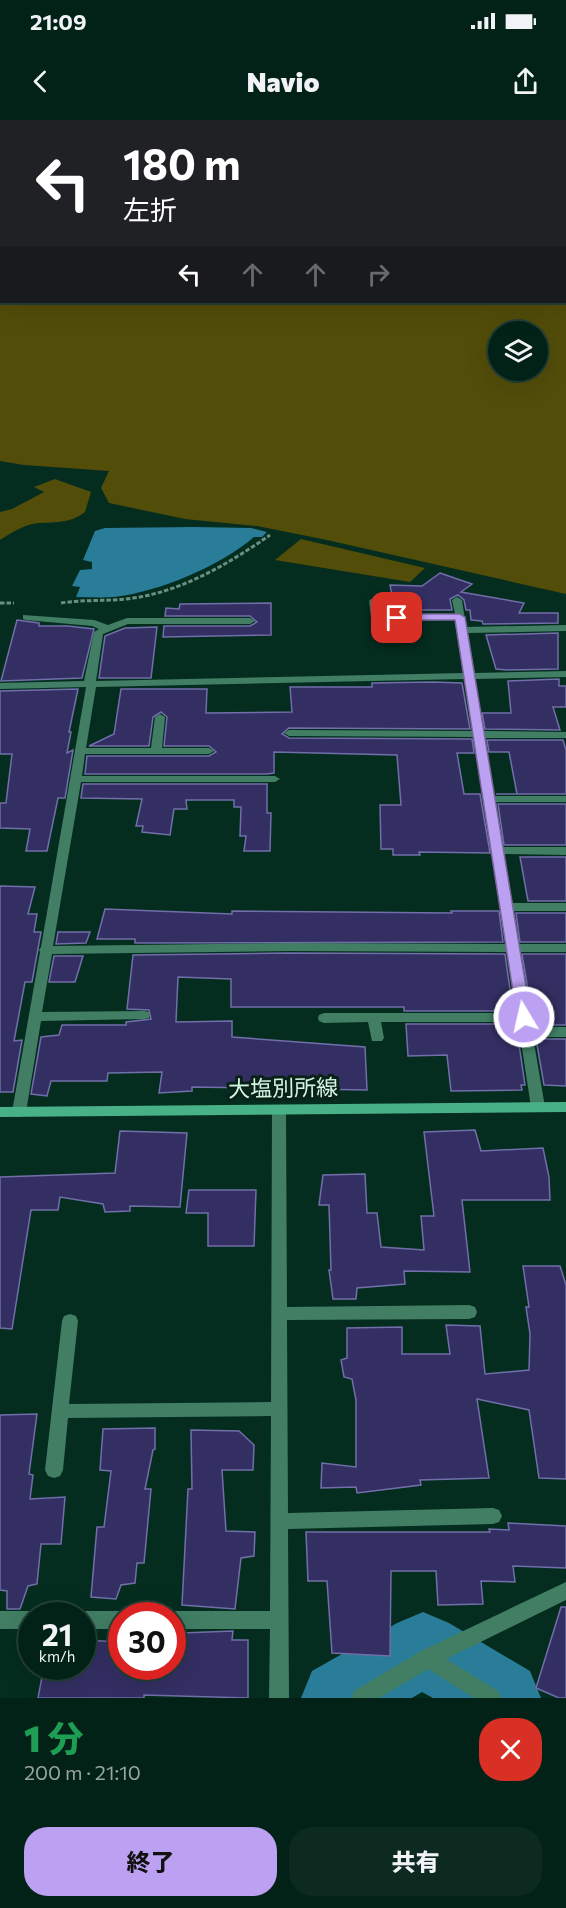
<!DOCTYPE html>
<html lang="ja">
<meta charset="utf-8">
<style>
body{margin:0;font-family:Commissioner,"Noto Sans JP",sans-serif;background:#0d2a20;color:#f1f3f6;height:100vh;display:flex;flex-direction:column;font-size:22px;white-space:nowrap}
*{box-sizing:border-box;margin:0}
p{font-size:20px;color:#97a4a1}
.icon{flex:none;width:33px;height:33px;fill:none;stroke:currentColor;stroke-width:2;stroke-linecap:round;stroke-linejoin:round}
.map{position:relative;height:1578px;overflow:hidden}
.side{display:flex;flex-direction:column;background:#032217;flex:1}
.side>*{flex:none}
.top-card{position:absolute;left:0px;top:0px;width:567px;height:183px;box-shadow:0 6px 24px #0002,0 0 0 2px #243f36;background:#202124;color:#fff;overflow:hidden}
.tools{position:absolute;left:488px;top:201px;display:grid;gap:12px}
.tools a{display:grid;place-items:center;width:60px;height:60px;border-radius:50%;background:#032217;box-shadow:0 6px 24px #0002,0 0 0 2px #243f36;font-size:30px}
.speed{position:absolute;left:18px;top:1482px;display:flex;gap:12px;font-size:30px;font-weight:700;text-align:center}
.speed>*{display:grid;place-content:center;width:78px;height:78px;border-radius:50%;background:#032217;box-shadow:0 6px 24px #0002,0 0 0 2px #243f36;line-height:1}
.speed small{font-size:15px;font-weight:400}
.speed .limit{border:9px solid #d22;background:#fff;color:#111}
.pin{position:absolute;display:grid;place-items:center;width:51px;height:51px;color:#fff;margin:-26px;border-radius:12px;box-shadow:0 3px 9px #0006}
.me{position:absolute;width:66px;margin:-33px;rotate:351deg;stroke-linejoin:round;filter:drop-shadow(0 0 4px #0008)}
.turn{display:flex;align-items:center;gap:21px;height:126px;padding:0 24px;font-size:27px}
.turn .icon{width:78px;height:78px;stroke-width:2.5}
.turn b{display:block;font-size:42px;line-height:51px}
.lanes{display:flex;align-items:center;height:57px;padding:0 24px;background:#0003;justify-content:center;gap:30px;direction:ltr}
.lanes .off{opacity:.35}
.round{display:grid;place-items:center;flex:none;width:63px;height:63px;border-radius:24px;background:#0d2a20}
.head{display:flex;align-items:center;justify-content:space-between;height:102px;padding:0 24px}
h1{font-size:36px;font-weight:800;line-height:45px;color:#1e9e55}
.primary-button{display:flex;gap:12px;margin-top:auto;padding:12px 24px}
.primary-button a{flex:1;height:69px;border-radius:24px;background:#bca0f2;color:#111;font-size:24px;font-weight:800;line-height:69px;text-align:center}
.primary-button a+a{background:#0d2a20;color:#f1f3f6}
.status{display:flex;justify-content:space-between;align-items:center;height:42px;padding:0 30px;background:#032217;direction:ltr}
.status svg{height:16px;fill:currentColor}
header{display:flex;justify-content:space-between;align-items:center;height:78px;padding:0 24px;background:#032217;font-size:27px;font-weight:800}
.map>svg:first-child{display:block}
</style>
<div class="status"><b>21:09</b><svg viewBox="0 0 49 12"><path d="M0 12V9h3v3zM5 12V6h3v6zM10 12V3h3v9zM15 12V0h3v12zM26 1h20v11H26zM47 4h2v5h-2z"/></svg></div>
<header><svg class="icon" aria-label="back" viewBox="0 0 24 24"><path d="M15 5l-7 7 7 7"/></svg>Navio<svg class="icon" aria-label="share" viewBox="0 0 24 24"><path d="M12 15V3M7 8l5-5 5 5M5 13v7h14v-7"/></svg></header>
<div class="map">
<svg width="566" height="1578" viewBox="0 0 566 1578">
<rect width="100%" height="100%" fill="#042d1f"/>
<g fill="#534d0a" fill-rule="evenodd">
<path d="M0 0H566V474L327 420 257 406 185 399 109 383 101 368 109 351 24 345 0 341V147L2 182H566V2H2L1 4ZM498 212H537V250H498Z"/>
<path d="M55 359 91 372 85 392C72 403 56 402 40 403 26 403 11 413 0 420V392L12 389 44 372 34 367Z"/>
<path d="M301 419 425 448 410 462 275 440Z"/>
</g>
<path fill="#297d98" d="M194 407 251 408 267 412 262 417H254C220 446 159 472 114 477 102 478 89 477 76 477L80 467 72 466 80 450 92 449V442L83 440 95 411 105 408Z"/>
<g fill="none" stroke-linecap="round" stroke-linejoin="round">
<path fill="#297d98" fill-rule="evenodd" d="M423 1492 449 1503 530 1551 541 1578H433L422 1572 412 1578H301L312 1551 397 1503Z"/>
</g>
<g fill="#332f63" stroke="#716fa9" stroke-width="1.5">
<path d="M440 453 472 464 461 472 524 483 519 493H558V503L483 504 482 501 471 500 470 490H466L464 480 458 475 450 479 452 490H395L390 465 422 466Z"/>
<path d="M271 483V515L163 517 164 506H250L257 502 250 496H165L166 488 179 489 180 484Z"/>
<path d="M17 500 39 503V506H68L94 509 82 558 1 561Z"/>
<path d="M157 507 151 558H99L105 516 125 508Z"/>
<path d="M558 513V549L507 550 496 549 486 515Z"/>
<path d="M559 559V566H566V587H553L560 610 485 609 482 593H511L508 561Z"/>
<path d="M433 562 462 563 470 609 289 608 282 614 289 618 472 619 474 633H457L464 674H480L490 733 419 732 420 735H393V729H381L380 685H401L397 635 274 632V653L267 654H85L87 636H209L216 632 209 626H164L167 597 161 592 153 597 149 626H89L114 614 121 569H207L206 593 292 592 290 567H372V563Z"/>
<path d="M78 569 69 612H71L67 633 73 630 65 678H58L47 731H26L30 709 0 708V683H6L12 634H0V571Z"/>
<path d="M487 620H563L566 630V674H496H517L509 632H489Z"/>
<path d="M83 664H267V693H271L270 731H244L246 716H240L241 687H234V680H186L187 689H174L170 715 142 712 143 706H136L142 679 81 678Z"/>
<path d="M498 684H566V725H504Z"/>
<path d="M520 737H566V781H528Z"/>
<path d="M0 766 35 767 28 794H37L34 812H41L32 862H25L14 921 22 920 13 972H0Z"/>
<path d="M105 789 232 794V791L452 793 451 791H499L503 822 135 823V819H97Z"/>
<path d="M516 793H566V822H520Z"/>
<path d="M58 812H90L86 823 56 824Z"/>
<path d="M287 833 505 834 513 891H404V887H231V859L178 857 176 902 232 901V917L365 927 367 970 192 967V971L159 973 162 952 108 953 107 961H51L47 976 31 974 41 917 59 915 62 905H126V902L151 899 149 890 127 889 133 835Z"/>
<path d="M522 834H566V905H534Z"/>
<path d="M54 836H83L75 862H49Z"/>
<path d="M406 904H516L525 965H521L522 970 451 971 447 935 408 936Z"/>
<path d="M536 919H566V966L544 965Z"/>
<path d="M475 1010 481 1031 543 1028 549 1057 550 1080H462L470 1152 404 1151 405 1164 357 1168 356 1179H333L329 1150H331L329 1085H319L323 1055 365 1054 367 1093H377L381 1127 424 1130 421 1096H434L424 1012Z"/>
<path d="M120 1011 187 1013 180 1087 130 1086V1091L105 1092 103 1084 60 1077 58 1090H31L12 1209 0 1208V1057L115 1053Z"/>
<path d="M189 1070H256L254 1126H208V1093H186Z"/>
<path d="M523 1146H560L566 1165V1359L539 1358 529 1290 477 1279 489 1358 420 1360 421 1365 357 1373 356 1367 321 1368 322 1343 356 1347V1280L352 1259 344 1257 341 1240 347 1238V1208L402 1207V1234H450L446 1205 480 1206 485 1254 529 1250 530 1214 526 1187H529Z"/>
<path d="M37 1294 29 1354 33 1355 30 1379 65 1377 61 1424H41L37 1464 28 1466 20 1489H7V1471L0 1470V1295Z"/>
<path d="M155 1308V1329L153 1330 145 1369H151L144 1443H137L135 1463 121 1465 116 1479 91 1477 97 1407H104L111 1351 100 1350 103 1309Z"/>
<path d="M191 1310 239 1311 254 1325 253 1350H222L226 1411 255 1412 254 1436 241 1438 235 1489 182 1485 188 1369H192Z"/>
<path d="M508 1403 566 1406V1448L513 1446 515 1462 481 1461 483 1484 438 1485 436 1451H391L390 1536 332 1533 327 1461H308L306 1412H490L489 1409 509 1410Z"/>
<path d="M561 1487H566V1578H559L536 1568Z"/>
<path d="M233 1511 232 1520H248V1578L144 1575V1578H38L44 1546H82V1520L122 1522V1546H172V1520H181V1513Z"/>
</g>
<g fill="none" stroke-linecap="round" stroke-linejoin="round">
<path stroke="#698f80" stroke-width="1.5" stroke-dasharray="3 1.5" stroke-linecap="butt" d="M25 0 31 2"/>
<g stroke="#698f80" stroke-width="3" stroke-dasharray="4.5 2" stroke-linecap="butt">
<path d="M0 483H14"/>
<path d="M61 483C87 479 114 482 140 477 188 468 231 442 270 415"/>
</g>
<g fill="#417e64" fill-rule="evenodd">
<path d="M457 477 462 480 466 507 566 505V511L467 513 474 553 566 551V557L475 559 483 611 566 612V618H484L494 676H566V682H495L502 727H566V735L503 734 511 783H566V791H513L518 824H566V832H519L532 907H566V917H533L545 987 543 991H533L531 987 518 902H381L384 918 382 921H372L368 902 324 903 319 901 318 898 319 895 324 893H516L507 832 287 831 52 834 42 892 144 891 149 892 150 895 149 898 144 899 41 901 26 992 24 996 19 997 14 996 12 992 40 832 39 830 41 827 86 567 0 569V563L84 561 94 512 99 509 92 506 26 500 23 499V495L94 500 108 505 127 498H250L255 501 250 504H128L103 514 96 561 464 553 455 500 376 501 371 498 369 481 371 479H377L380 495 455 494 452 480ZM465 559 473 611 289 610 284 613 289 616 474 617 506 824 287 823 53 826 81 662H275L280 659 275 656H82L85 634H209L214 631 209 628H162L165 597 160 594 155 597 151 628H86L96 567Z"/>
<path d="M279 985 284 986 286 990 287 1187 469 1185 475 1187 477 1192 475 1197 469 1199 287 1200 288 1393 493 1388 499 1390 502 1396 499 1402 493 1404 288 1409 289 1578H269L270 1509H172V1496H165L172 1491H270L271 1296 68 1298 63 1350 60 1356 54 1358 48 1356 45 1350 62 1201 64 1196 70 1194 76 1196 78 1201 69 1284 271 1282 272 990 274 986Z"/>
<path d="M566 1462V1480L446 1539 498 1571 501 1578H474L428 1549 379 1578H351L354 1571 421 1531Z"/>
<path d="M0 1491H32L39 1496H32V1509H0Z"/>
<path d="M82 1491H122L129 1496H122V1509H82V1496H75Z"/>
</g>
<path fill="#48b188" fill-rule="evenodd" d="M566 982V992L0 997V987Z"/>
</g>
<path fill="#bca0f2" stroke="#7a689d" stroke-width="1.5" d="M397 494H460L465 497 531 897 529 900 524 902 517 897 455 500H393V495Z"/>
<g text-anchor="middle" stroke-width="6" stroke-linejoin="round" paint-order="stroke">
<g font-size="22" fill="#d3f6e5" stroke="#0a2118">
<text transform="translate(283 968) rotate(-1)" y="8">大塩別所線</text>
</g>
</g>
</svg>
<div class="tools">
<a><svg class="icon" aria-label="layers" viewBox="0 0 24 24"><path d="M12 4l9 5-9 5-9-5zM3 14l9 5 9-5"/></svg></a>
</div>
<div class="speed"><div>21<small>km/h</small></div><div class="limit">30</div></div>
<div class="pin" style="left:397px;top:498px;background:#d93025"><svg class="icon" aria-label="arrive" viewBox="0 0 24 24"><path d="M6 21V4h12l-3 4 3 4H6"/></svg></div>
<svg class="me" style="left:524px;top:897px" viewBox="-20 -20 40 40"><circle r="17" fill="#bca0f2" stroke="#fff" stroke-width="3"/><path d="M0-11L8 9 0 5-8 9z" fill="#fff"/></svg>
<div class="top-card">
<div class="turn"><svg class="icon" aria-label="left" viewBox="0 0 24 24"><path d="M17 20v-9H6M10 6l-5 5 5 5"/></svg><div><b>180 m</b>左折</div></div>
<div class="lanes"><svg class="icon" aria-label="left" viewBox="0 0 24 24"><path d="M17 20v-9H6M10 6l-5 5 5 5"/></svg><svg class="icon off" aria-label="ahead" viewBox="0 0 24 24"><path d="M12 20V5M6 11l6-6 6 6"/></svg><svg class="icon off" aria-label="ahead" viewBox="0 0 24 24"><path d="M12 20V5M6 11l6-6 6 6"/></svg><svg class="icon off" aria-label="right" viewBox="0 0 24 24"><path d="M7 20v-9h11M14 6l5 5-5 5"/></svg></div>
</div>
</div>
<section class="side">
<div class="head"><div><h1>1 分</h1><p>200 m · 21:10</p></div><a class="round" style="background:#d93025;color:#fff"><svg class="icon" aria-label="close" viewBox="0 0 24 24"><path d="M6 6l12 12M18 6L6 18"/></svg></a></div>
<div class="primary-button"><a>終了</a><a>共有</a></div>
</section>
